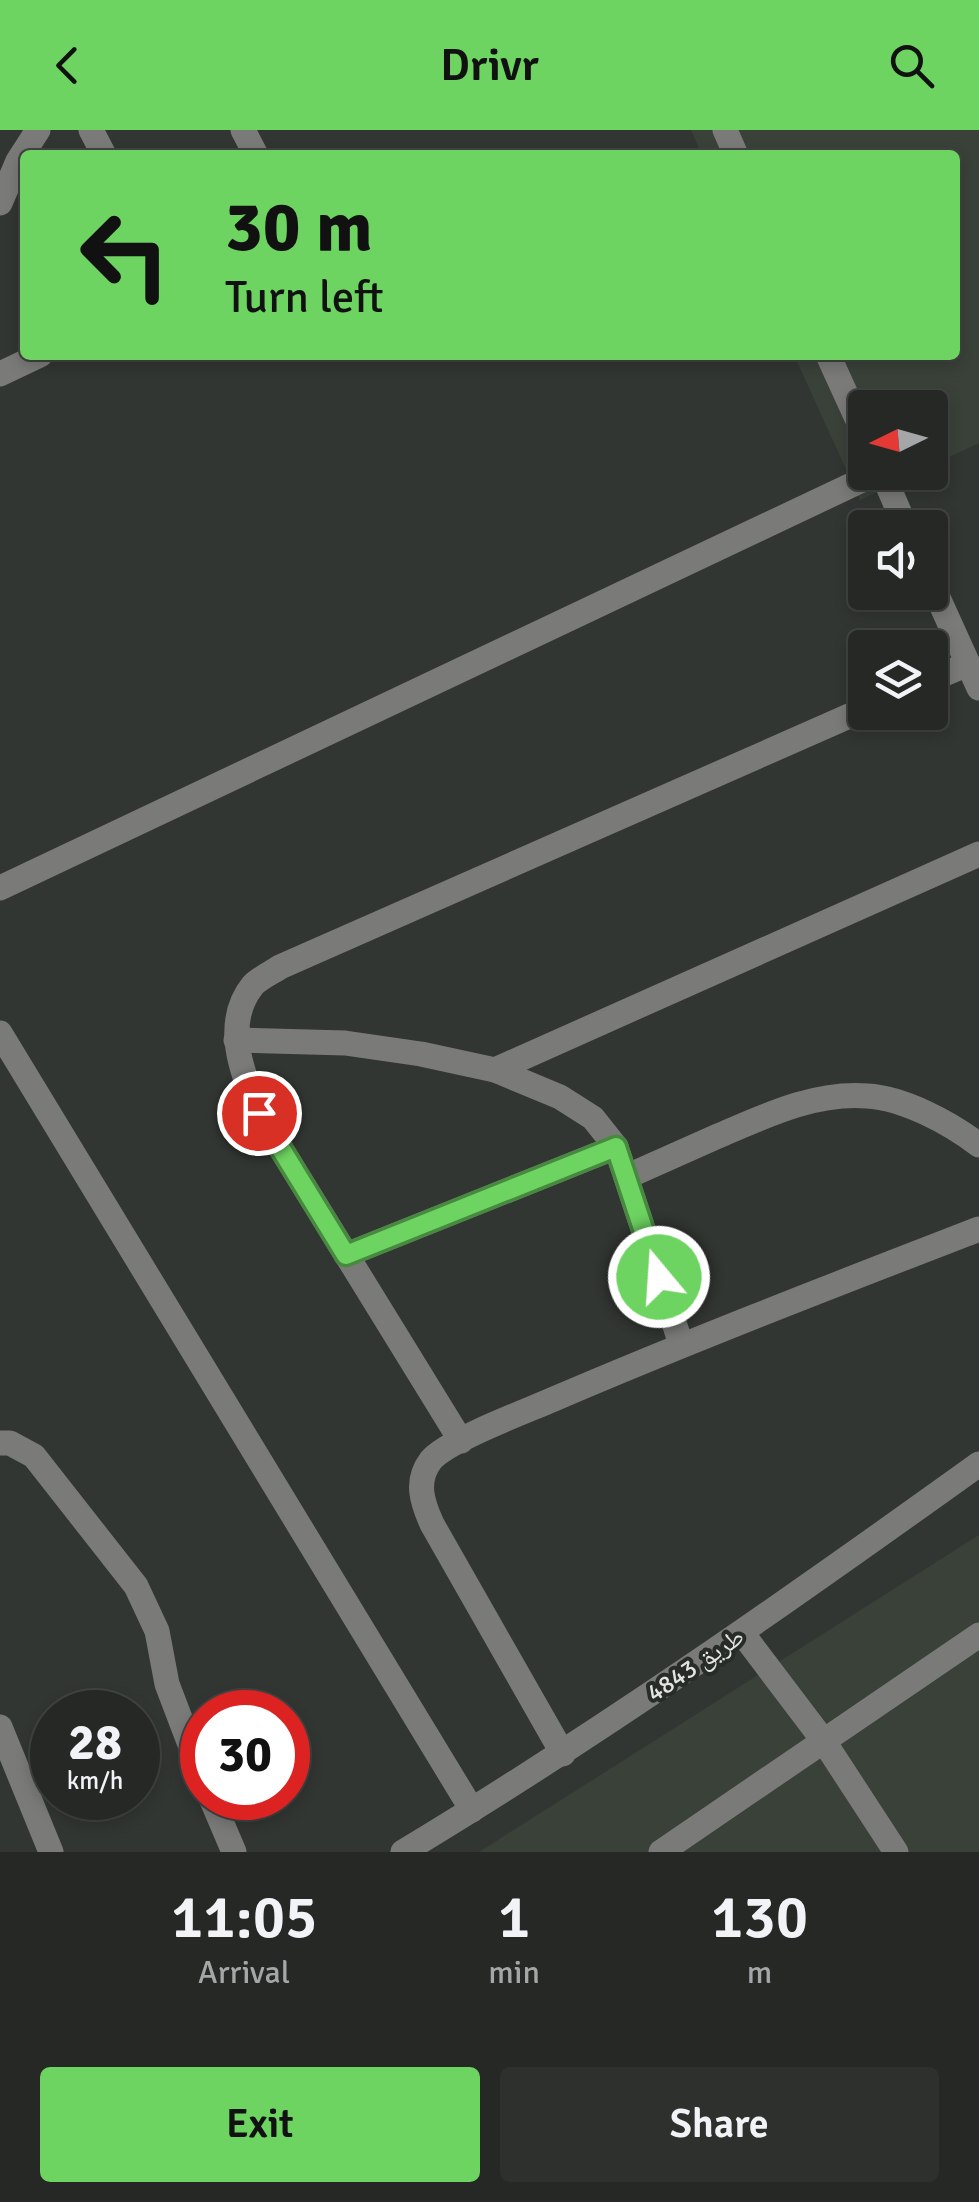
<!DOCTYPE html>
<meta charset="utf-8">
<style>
body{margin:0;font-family:Signika,"Noto Naskh Arabic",sans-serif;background:#2e302e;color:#f1f3f6;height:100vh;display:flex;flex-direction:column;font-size:38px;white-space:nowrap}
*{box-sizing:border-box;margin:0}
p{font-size:32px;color:#a4a6a7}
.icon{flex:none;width:55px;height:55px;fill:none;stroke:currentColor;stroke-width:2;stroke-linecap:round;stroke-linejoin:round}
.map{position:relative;height:1722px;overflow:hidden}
.drawer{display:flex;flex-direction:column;background:#262826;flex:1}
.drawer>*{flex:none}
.banner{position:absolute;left:20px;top:20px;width:940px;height:210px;border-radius:10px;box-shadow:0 5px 15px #0003,0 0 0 2px #424443;background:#6dd361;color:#111;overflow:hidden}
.needle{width:65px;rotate:265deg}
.tools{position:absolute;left:848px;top:260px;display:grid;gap:20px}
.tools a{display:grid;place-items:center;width:100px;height:100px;border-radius:10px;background:#262826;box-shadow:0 5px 15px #0003,0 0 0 2px #424443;font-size:50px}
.speed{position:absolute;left:30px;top:1560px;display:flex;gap:20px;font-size:50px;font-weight:700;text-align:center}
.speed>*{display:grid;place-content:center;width:130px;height:130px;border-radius:50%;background:#262826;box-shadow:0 5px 15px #0003,0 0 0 2px #424443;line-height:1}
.speed small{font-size:25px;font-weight:400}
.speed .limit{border:15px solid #d22;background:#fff;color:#111}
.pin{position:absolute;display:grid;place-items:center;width:85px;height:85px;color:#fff;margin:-42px;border:5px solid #fff;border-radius:50%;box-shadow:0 2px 10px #0007}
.me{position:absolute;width:110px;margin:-55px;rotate:342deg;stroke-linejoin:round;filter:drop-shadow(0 0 8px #0008)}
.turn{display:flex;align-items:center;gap:35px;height:210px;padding:0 40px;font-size:45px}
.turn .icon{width:130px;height:130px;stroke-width:2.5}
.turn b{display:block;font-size:70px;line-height:85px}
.eta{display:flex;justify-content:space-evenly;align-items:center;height:170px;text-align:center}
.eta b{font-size:60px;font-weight:600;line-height:70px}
.action{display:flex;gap:20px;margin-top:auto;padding:20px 40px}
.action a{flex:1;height:115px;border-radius:10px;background:#6dd361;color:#111;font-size:40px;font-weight:600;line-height:115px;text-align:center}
.action a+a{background:#2e302e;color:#f1f3f6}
header{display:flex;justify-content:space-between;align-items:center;height:130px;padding:0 40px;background:#6dd361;color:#111;font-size:45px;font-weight:600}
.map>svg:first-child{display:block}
</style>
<header><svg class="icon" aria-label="back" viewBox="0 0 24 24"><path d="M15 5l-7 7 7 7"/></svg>Drivr<svg class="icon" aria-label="search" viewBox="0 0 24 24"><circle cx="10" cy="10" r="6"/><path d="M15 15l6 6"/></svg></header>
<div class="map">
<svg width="979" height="1722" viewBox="0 0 979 1722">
<rect width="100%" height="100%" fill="#323632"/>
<g fill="#394138">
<path d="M691 0H979V313L930 336V278H865V342L918 343 860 370 794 225H955V25H702Z"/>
<path d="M979 1405V1722H479Z"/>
</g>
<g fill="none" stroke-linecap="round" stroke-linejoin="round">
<g stroke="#7a7b79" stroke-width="25">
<path d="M91 0 104 25"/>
<path d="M243 0 256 25"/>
<path d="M725 0 736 25"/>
<path d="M0 73 18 31 38 0"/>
<path d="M828 225 865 306"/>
<path d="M0 244 40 225"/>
<path d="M882 342 906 398"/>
<path d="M930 450 979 558"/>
<path d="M930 550 968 534"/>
<path d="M0 758 879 342"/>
<path d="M0 903 472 1680"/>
<path d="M236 910 345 913 421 924 495 940 560 967 593 988 616 1017 681 1214"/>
<path d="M495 940 979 724"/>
<path d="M626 1047C657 1033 687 1020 718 1006 765 986 814 962 867 966 904 968 950 993 979 1015"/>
<path d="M346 1125 616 1017"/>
<path d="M461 1311 259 983C242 944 222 893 253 855 260 848 271 843 280 837L865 579"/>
<path d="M0 1313H10L34 1326 136 1456 157 1501 167 1554 202 1646"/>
<path d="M742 1503 823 1610 896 1722"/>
<path d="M0 1597 51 1722"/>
<path d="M563 1624 432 1394C422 1372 415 1351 431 1330 448 1310 527 1281 554 1269 694 1209 837 1154 979 1099"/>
<path d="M211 1668 234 1722"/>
<path d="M403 1722C602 1602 791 1469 979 1334"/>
<path d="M661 1722 979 1505"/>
</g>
</g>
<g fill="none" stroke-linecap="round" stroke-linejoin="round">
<defs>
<path id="route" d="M259 983 346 1125 616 1017 659 1147"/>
</defs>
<use href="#route" stroke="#47893f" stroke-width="25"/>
<use href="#route" stroke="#6dd361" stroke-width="18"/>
</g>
<g text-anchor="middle" stroke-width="8" stroke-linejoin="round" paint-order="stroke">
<g font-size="25" fill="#e2e5e2" stroke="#282c28">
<text transform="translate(695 1534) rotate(-34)" y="9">طريق 4843</text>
</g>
</g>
</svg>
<div class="tools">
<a><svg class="needle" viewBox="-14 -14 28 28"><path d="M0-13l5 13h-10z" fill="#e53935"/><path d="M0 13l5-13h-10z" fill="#a4a6a7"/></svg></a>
<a><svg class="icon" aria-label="sound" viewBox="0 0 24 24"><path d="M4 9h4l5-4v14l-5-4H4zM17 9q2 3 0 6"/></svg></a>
<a><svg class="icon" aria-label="layers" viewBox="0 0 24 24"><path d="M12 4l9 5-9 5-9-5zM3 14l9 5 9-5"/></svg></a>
</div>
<div class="speed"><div>28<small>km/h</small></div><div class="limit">30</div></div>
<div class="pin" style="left:259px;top:983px;background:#d93025"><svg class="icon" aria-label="arrive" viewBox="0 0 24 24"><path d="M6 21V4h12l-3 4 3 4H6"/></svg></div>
<svg class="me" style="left:659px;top:1147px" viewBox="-20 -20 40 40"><circle r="17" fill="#6dd361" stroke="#fff" stroke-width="3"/><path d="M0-11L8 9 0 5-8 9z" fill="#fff"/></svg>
<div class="banner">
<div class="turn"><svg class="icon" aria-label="left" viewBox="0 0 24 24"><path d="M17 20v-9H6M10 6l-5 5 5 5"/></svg><div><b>30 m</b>Turn left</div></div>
</div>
</div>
<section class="drawer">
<div class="eta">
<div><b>11:05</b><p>Arrival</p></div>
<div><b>1</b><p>min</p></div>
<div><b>130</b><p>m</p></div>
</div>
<div class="action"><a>Exit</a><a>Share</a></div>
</section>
